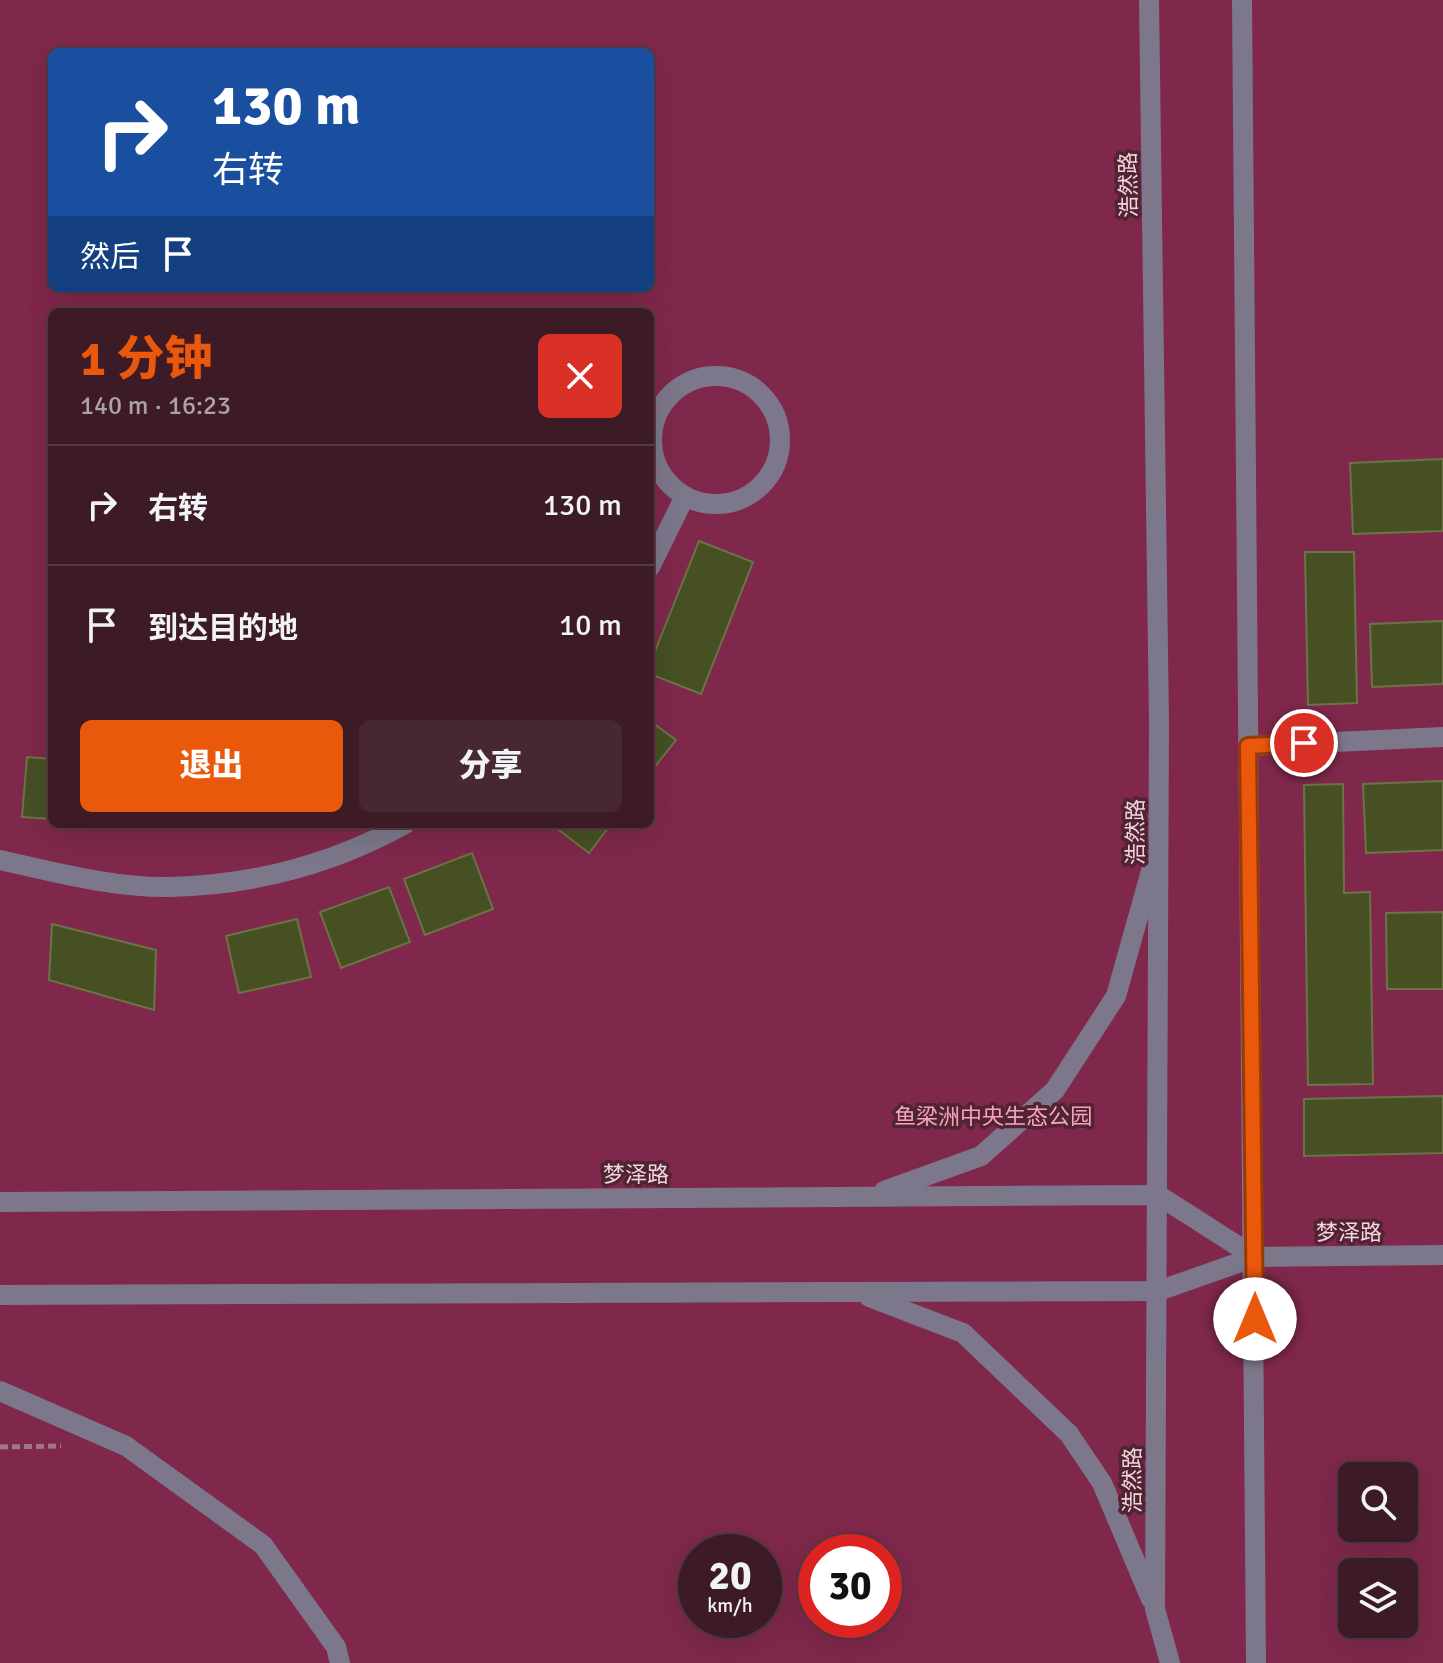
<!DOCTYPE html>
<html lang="zh">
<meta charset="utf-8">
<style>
body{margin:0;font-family:Signika,"Noto Sans SC",sans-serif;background:#472832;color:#f1f3f6;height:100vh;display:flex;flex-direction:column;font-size:30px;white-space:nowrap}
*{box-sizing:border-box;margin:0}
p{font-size:26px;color:#aca1a7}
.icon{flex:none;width:44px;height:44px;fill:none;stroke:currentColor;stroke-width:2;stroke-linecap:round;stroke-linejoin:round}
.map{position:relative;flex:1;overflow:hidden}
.panel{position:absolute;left:48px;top:308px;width:606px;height:520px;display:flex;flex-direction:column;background:#3c1b26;border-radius:12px;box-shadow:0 8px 32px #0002,0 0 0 2px #553943}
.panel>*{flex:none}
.guide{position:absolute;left:48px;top:48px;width:606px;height:244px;border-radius:12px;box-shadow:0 8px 32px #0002,0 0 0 2px #553943;background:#1a4fa0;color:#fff;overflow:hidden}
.controls{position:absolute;left:1338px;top:1462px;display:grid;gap:16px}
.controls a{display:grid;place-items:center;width:80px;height:80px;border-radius:12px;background:#3c1b26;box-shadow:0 8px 32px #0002,0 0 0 2px #553943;font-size:40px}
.speed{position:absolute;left:678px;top:1534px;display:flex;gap:16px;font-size:40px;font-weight:700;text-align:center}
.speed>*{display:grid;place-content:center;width:104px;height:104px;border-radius:50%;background:#3c1b26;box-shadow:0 8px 32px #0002,0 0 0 2px #553943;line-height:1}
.speed small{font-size:20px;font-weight:400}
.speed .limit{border:12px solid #d22;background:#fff;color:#111}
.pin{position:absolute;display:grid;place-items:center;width:68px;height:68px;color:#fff;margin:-34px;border:4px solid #fff;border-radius:50%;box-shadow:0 2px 8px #0007}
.me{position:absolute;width:88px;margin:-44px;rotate:0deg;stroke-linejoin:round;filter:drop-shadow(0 0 6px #0008)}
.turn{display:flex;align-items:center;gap:28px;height:168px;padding:0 32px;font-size:36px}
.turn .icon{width:104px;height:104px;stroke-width:2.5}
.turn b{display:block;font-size:56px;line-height:68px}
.then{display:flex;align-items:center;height:76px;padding:0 32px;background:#0003;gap:16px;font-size:30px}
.round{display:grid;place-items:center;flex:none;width:84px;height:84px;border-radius:12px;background:#472832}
.headline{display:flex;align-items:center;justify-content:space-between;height:136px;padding:0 32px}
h1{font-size:48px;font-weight:800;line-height:60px;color:#ea580c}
.action{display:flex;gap:16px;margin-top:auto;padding:16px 32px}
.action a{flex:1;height:92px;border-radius:12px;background:#ea580c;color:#fff;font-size:32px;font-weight:800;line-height:92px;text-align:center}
.action a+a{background:#472832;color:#f1f3f6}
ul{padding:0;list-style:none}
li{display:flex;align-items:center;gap:24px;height:120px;padding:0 32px;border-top:2px solid #553943}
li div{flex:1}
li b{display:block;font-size:30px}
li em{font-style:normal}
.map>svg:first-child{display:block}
</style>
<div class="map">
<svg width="1443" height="1663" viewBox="0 0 1443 1663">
<rect width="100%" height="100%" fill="#502433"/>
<path fill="#7f284b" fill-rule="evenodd" d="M0 0H1443V1663H0ZM52 52H650V288H52ZM52 312H650V824H52ZM1352 1476H1404V1528H1352ZM696 1552H764V1620H696ZM816 1552H884V1620H816ZM1352 1572H1404V1624H1352Z"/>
<g fill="#475023" stroke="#6a7446" stroke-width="2">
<path d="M1443 459V531L1353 534 1350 463Z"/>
<path d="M699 541 753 562 701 694 650 674V664Z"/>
<path d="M1305 552H1354L1357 703 1308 705Z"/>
<path d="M1443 621V684L1372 687 1370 624Z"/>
<path d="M650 721 676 740 650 773Z"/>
<path d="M27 757 52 759V819L22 817Z"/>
<path d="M1443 781V850L1366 853 1363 784Z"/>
<path d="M1343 784 1344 893 1370 892 1373 1084 1308 1085 1304 785Z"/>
<rect x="131" y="824" width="73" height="4"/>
<path d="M551 824H611L589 853Z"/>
<path d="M472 853 493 909 425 935 404 879Z"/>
<path d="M389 887 410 942 341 968 320 912Z"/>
<path d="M1443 912V989H1387L1386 913Z"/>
<path d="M297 919 311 977 239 993 226 936Z"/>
<path d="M52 924 156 950 154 1010 49 980Z"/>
<path d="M1443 1096V1153L1304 1156V1099Z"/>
</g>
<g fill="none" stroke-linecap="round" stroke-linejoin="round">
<path stroke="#9e7985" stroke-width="5" stroke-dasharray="8 4" stroke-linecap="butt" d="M0 1447 61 1446"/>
<g stroke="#7d778b" stroke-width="20">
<path d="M1149 0 1159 723 1155 1609 1170 1663"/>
<path d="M1242 0 1256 1663"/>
<circle cx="716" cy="440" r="64"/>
<path d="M650 567 685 496"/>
<path d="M1248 746 1443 737"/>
<path d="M0 860C54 872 114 888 170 887 253 885 333 864 405 824"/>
<path d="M884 1191 981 1156 1055 1090 1116 996 1151 871"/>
<path d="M0 1202 1158 1195 1255 1257"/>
<path d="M0 1295 1158 1291 1255 1257 1443 1255"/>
<path d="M869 1297 963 1333 1069 1434 1102 1483 1151 1599"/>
<path d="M0 1391 126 1446 263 1545 336 1647 340 1663"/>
</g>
</g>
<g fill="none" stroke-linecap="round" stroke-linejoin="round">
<defs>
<path id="route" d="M1255 1319 1248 746 1304 743"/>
</defs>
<use href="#route" stroke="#983908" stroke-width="20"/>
<use href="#route" stroke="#ea580c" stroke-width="14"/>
</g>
<g text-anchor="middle" stroke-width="7" stroke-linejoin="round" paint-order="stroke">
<g font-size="22" fill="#f2d5dd" stroke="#502433">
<text transform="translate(1128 185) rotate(-91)" y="8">浩然路</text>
<text transform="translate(1135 832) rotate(-90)" y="8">浩然路</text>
<text x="636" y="1182">梦泽路</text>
<text x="1349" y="1240">梦泽路</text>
<text transform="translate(1132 1480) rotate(-90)" y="8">浩然路</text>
</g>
<g font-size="22" fill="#f7a3be" stroke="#502433">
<text x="993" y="1124">鱼梁洲中央生态公园</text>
</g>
</g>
</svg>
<div class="controls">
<a><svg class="icon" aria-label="search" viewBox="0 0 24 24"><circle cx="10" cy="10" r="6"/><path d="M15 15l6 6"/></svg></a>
<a><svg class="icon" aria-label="layers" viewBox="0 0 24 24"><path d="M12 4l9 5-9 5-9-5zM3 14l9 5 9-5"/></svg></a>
</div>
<div class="speed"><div>20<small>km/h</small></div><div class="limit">30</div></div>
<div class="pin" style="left:1304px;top:743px;background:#d93025"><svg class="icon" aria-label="arrive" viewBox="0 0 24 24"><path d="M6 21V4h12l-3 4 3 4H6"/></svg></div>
<svg class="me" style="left:1255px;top:1319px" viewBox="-20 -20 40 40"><circle r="19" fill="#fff"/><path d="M0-13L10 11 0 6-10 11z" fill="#ea580c"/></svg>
<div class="guide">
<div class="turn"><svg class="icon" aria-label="right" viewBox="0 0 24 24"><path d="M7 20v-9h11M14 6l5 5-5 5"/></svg><div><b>130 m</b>右转</div></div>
<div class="then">然后<svg class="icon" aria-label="arrive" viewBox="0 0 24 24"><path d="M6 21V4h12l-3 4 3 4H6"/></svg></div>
</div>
<section class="panel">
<div class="headline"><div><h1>1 分钟</h1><p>140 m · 16:23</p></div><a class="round" style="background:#d93025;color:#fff"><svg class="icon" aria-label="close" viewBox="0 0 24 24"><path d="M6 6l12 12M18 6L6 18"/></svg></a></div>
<ul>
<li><svg class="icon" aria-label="right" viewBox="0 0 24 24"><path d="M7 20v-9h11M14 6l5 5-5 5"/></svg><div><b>右转</b></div><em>130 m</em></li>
<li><svg class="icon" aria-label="arrive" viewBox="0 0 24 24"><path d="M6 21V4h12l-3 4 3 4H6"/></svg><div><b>到达目的地</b></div><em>10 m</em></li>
</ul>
<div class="action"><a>退出</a><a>分享</a></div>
</section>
</div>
